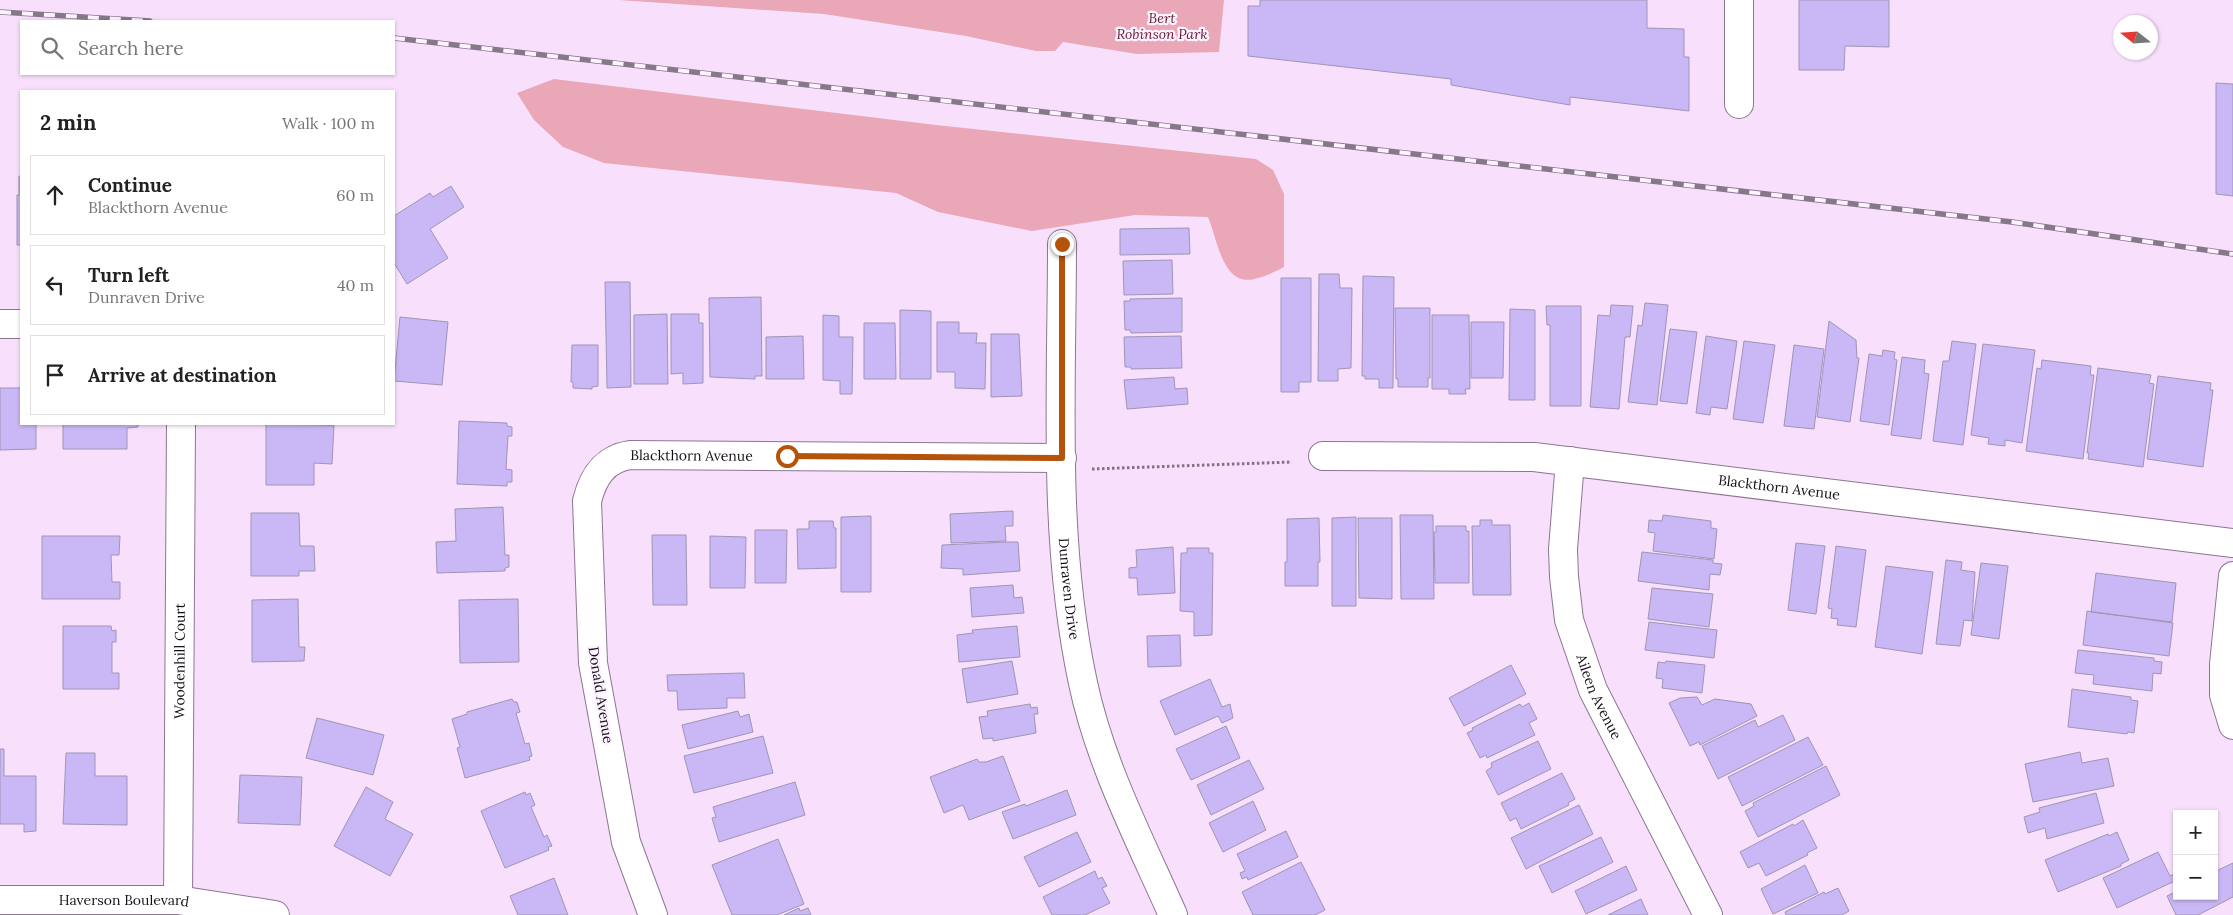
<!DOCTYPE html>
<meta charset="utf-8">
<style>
:root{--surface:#fff;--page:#f2f2f2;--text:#222;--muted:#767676;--line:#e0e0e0}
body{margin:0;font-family:Lora,serif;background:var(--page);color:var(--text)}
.controls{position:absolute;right:15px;bottom:15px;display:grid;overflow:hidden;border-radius:0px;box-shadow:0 1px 4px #0004}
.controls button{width:45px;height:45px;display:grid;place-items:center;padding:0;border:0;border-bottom:1px solid var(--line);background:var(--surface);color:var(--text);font:25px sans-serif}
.compass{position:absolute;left:2113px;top:15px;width:45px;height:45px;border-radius:50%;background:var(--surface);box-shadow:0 1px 4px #0004;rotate:287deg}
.stop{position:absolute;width:15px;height:15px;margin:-11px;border:4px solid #b45309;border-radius:50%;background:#fff}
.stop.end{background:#b45309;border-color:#fff;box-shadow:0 1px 5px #0008}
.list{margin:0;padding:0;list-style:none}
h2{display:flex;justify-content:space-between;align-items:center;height:65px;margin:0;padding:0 20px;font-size:21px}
h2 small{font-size:16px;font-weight:400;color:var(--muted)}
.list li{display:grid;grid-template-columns:32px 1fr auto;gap:15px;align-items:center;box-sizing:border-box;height:80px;margin:0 10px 10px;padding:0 10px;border:1px solid var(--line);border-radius:0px}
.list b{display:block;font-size:19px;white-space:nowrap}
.list p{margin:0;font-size:16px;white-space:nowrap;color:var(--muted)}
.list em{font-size:16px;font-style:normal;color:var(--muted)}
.icon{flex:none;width:28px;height:28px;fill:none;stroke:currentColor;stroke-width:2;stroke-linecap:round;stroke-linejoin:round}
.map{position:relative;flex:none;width:2233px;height:915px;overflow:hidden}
.search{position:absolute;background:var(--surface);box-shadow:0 1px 4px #0004;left:20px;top:20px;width:375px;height:55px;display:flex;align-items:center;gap:12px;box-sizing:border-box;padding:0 18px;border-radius:0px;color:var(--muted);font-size:19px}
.panel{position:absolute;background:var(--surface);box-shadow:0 1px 4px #0004;left:20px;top:90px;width:375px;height:335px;border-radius:0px}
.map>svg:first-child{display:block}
.green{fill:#e9a7b7}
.building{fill:#cab7f5;stroke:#9f95b5}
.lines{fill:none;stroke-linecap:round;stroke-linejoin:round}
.street-casing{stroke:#8c7691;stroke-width:30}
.path{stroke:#817184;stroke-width:3;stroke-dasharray:2.5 2.5;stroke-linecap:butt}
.street{stroke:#fff;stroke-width:28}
.rail-casing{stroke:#87778a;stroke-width:5.5}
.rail{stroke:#fcf3ff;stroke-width:4;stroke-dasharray:11;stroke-linecap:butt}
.route{stroke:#b45309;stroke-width:6}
.labels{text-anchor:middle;stroke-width:4.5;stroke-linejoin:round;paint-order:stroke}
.park-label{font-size:14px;font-style:italic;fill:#6a1836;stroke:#fcf3ff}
.street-label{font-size:14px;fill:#160e18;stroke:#fcf3ff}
</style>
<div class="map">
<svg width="2233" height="915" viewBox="0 0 2233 915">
<rect width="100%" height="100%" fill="#f8e0fd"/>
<path class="green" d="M619,0H1224L1219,52L1137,54L1063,42L1055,51H1036L966,36L824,14Z
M554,79L936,125L1256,159L1273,170L1284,194V267C1276,271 1267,276 1258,278C1223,290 1218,241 1208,217L1135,215L1032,231L938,212L896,193L604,163L563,147L534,120L517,93Z"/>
<path class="building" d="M1260,0H1647V28L1684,29V57H1689V111L1570,97V105L1451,85V79L1248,56V6H1260Z
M1799,0H1889V47L1845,46L1844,70H1799Z
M2216,83L2233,84V196L2216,194Z
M19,176H21V245H17V195H19Z
M451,186L464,207L430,229L448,258L407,284L394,263V216L430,193L433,197Z
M1189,228L1190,254L1120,255V229Z
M1172,260L1173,294L1124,295L1123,261Z
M1319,274H1339L1340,288H1352L1351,368L1338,369V381H1318Z
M1363,276L1394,277L1393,388H1379V379H1365V376H1362Z
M1281,278H1311V382H1299V392H1281Z
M605,282H630L631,387L607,388Z
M761,297L762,376H755V379L710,377L709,298Z
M1182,298V332L1131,333L1130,330H1125L1124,301H1130V299Z
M1645,303L1668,305L1657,405L1628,402L1638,325L1642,326Z
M1611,305L1633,306L1630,337H1625L1619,409L1590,407L1598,315L1610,316Z
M1546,306H1581V406H1550V325H1547Z
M1395,308H1430V378H1428V387H1398V379H1396Z
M1510,309L1535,310V400H1509Z
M900,310L931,311V379H900Z
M667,314L668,384H634V315Z
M671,314H699V323H703V383L683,384V373L671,374Z
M823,315L839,316V337H853L852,394H840V381L823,380Z
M1432,315H1469L1470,389H1465L1466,394H1449V389H1432Z
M400,317L448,322L442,385L394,381Z
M1829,321L1856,340L1857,358H1859L1850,422L1817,417Z
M937,322H959V333H977L976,343H986L985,389L955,388V372H937Z
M1471,322H1504L1503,378H1471Z
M864,323H895L896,379H864Z
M1670,329L1697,332L1687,404L1660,401Z
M991,334H1019L1022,396L991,397Z
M803,336L804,379H766V337Z
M1181,336L1182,368L1131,369V367H1125L1124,337Z
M1706,336L1737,341L1727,409L1711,407L1710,415L1696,413Z
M1744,341L1775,345L1763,423L1733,419Z
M1952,341L1976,344L1963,445L1933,441L1943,361H1949Z
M1983,344L2035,350L2022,443L2005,440V446L1988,444L1989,438L1971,435Z
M572,345H598V386L592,387V389L573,388V382H571Z
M1794,345L1824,349L1814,429L1784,426Z
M1883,350L1895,352L1894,359L1897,360L1889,425L1860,421L1869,354L1882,356Z
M1902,357L1925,360L1924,373L1929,374L1921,439L1891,435Z
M2042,360L2091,366L2090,375H2094L2083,459L2026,451L2037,368L2041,369Z
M2098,368L2151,375L2149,383L2154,384L2143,467L2088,459L2089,453H2087Z
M2158,376L2211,383L2210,390H2213L2203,467L2147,459Z
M1174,377L1175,389L1187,388L1188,404L1127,409L1124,380Z
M0,388H21V424H36V449L0,450Z
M459,421L507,423V426L512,427V436H508L506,469L512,470V482H507V486L457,484Z
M63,424H138V427L127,428V449H63Z
M266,424L334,425L332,464L314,463V485H266Z
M503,507L505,555H509V567L505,568V571L437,573L436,542L456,541L455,509Z
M1013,511V526H1005L1006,541L951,543L950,514Z
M251,513H299L300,546H314L315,571H299V576H251Z
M1400,515H1433L1434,599H1401Z
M1663,515L1711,521V528L1717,529L1714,559L1653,551L1655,533L1648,532L1649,520L1662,521Z
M871,516V592H841V517Z
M1356,517V606H1332V518Z
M1319,518L1320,562H1318V586H1285V562H1287V519Z
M1358,518H1392V599L1359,598Z
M1480,520H1492V525H1510L1511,595H1473L1472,526H1480Z
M809,521H833L834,528H836V568L798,569L797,529H809Z
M1436,526H1466V531H1469V583H1435L1434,532H1436Z
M755,530H787L786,583H755Z
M652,535H686L687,605H653Z
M42,536H120L119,555H111L112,582H120V599H42Z
M710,536L746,537L745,588H710Z
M1007,542H1018L1020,571L963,575V569L941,568L942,545Z
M1796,543L1825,546L1816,614L1788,610Z
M1836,546L1866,550L1856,627L1837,625L1838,619L1831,618L1832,609L1828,608Z
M1173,547L1175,593L1138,595L1137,578H1129V568L1137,567L1136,550Z
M1187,548H1209V553H1213L1212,635L1194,636V612L1180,611L1181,553H1187Z
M1642,552L1713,560V563L1722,564L1720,575L1710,574L1709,590L1638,581Z
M1946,560L1962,562L1961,570L1975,572L1972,621L1964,620L1960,646L1936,644Z
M1981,563L2008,566L1999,639L1971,635Z
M1886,566L1933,572L1922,654L1875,647Z
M2096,573L2176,583L2172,622L2091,612Z
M1013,585L1014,598L1022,597L1024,613L972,617L970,588Z
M1652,588L1713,594L1709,627L1648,619Z
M298,599L299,647H305L304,661L252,662V600Z
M518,599L519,662L460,663L459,600Z
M2087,611L2173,623L2169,656L2083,645Z
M1649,622L1717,630L1714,658L1645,650Z
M63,626H111L112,631L116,630V642H112V673H119V689H63Z
M1017,626L1020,657L959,662L957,635L973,633L972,630Z
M1180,635L1181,666L1148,667L1147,636Z
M2078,650L2154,658V661L2162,662L2161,674L2153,673L2152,691L2093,684L2094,675L2075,673Z
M1012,661L1018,694L967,703L962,669Z
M1666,661L1705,665L1702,693L1662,688L1663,679L1656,678L1658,662L1665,663Z
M1511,665L1526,694L1464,726L1449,698Z
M744,673L745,698H727V708L678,710L677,691H668L667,675Z
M1210,679L1222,707L1230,704L1233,718L1222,723L1218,716L1175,735L1160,701Z
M2072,689L2131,697V700L2138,701L2134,733L2128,732L2127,734L2068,727Z
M1697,697L1702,705L1715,699L1751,704L1757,716L1700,745L1699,742L1690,746L1669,703L1680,698Z
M512,699L514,702H517L520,712L516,713L525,744L529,743L532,756L529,757L530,760L465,778L457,748L460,747L452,719L467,714V712Z
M1529,703L1537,719L1529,723L1535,735L1487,758L1486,755L1480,758L1467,733L1473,730L1472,728L1520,704L1522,707Z
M1030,704L1031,708L1037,707L1038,714H1034L1036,733L993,741V738L983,739L979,717L988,716L987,711Z
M738,711L740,717L749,714L753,732L688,749L682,725Z
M1783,715L1795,740L1718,779L1702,746L1755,720L1758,727Z
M317,718L384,735L373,775L306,758Z
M1226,726L1240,758L1191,780L1176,749Z
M763,736L773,773L694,793L684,756Z
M1808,737L1823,765L1742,806L1728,777Z
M1538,741L1551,769L1498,795L1486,771L1492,767L1491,763Z
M0,749H4V776H36V831L24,832V824H0Z
M2080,752L2082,763L2108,758L2114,786L2033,802L2025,764Z
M66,753H95V776H127V825L63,824Z
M1003,756L1020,801L969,820L963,805L944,813L930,777L977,759L979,762H986Z
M1249,760L1264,789L1211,815L1197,785Z
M1826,766L1840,795L1758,837L1745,811L1754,806L1753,803Z
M1562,773L1575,799L1568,803L1569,805L1521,829L1516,818L1510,821L1501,803Z
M240,775L302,777L300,825L238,823Z
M795,782L805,815L719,842L712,818L716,817L713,807Z
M366,787L393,802L385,819L413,834L390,876L334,846Z
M1067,790L1076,815L1013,839L1002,812L1025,804L1026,806Z
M525,792L526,795L530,793L535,805L531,807L544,837L547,835L552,846L548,847L549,850L505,868L481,811Z
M2096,793L2104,823L2047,839L2045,828L2028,833L2024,817L2040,812L2039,808Z
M1253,801L1266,830L1223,852L1209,823Z
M1579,805L1593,834L1526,869L1511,838Z
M1803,820L1817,848L1807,853L1808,855L1766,876L1759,863L1748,868L1740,852L1793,824L1794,826Z
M1286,831L1298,857L1248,880L1247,877L1242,879L1240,873L1245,871L1237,854Z
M1077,832L1091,862L1039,887L1024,857Z
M2117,832L2129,860L2121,864V866L2058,892L2045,860L2108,834L2109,836Z
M1601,837L1613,862L1552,893L1539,866Z
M778,839L804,904L777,915H732L712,865Z
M2158,852L2170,876L2176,873L2177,880L2117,908L2103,878Z
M1301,862L1325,910L1315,915H1253L1242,892Z
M2233,863V897L2198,915H2176L2167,896L2177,891V896H2214V872Z
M1805,865L1818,893L1773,914L1761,889Z
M1626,866L1637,890L1586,914L1575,891Z
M1095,871L1098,879L1102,877L1107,886L1102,888L1110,903L1085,915H1052L1043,897Z
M554,878L568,915H518L510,896Z
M1838,888L1849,911L1842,915H1786L1785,912L1824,892L1825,894Z
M1641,899L1648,915H1608Z
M799,908L800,911L808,908L811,915H784Z"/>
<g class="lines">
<defs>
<g id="street">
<path d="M1739,0V104"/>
<path id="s1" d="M1062,244C1062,390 1052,539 1083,683C1100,764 1140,840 1173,915"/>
<path d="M0,324H21"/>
<path id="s2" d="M1323,456L1534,457L2233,543"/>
<path id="s3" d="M1570,461L1563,549L1564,577L1569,620L1593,690L1708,915"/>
<path d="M2233,576L2224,664V695L2233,725"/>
<path id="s4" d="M0,900H178L275,915"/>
<path id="s5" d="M178,900L181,424"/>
<path id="s6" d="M653,915L626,842L593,663L587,501C593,477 604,459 630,455L1062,458"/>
</g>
</defs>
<use href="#street" class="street-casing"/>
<path class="path" d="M1092,469L1292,462"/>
<use href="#street" class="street"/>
<defs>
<path id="rail" d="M0,12L150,21
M394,38L2012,222L2233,254"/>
</defs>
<use href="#rail" class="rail-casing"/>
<use href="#rail" class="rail"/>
</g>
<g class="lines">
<path class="route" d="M787,456L1062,458V244"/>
</g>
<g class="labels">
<g class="park-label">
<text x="1162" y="23">Bert<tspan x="1162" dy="16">Robinson Park</tspan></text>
</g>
<g class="street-label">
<text dy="5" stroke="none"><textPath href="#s6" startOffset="551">Blackthorn Avenue</textPath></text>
<text dy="5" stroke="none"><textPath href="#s2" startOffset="458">Blackthorn Avenue</textPath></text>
<text dy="5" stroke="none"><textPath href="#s1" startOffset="345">Dunraven Drive</textPath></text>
<text dy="5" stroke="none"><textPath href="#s5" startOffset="239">Woodenhill Court</textPath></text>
<text transform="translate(601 695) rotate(81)" y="5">Donald Avenue</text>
<text dy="5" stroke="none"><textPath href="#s3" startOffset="242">Aileen Avenue</textPath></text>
<text dy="5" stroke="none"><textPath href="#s4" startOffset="124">Haverson Boulevard</textPath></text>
</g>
</g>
</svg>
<div class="controls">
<button>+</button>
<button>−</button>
</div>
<svg class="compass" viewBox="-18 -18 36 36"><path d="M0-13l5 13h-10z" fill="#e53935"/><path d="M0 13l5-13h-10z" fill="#767676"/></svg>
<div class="stop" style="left:787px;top:456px"></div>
<div class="stop end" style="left:1062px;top:244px"></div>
<div class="search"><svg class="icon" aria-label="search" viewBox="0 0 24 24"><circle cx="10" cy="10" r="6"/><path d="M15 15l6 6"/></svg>Search here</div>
<section class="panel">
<h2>2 min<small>Walk · 100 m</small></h2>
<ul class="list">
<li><svg class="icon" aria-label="ahead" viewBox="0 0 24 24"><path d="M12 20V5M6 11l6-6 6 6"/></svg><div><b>Continue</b><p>Blackthorn Avenue</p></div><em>60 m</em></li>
<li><svg class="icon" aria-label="left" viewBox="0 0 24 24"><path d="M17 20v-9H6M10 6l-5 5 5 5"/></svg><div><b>Turn left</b><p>Dunraven Drive</p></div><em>40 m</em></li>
<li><svg class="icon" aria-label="arrive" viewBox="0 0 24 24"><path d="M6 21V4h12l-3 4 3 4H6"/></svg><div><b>Arrive at destination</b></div></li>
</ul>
</section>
</div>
